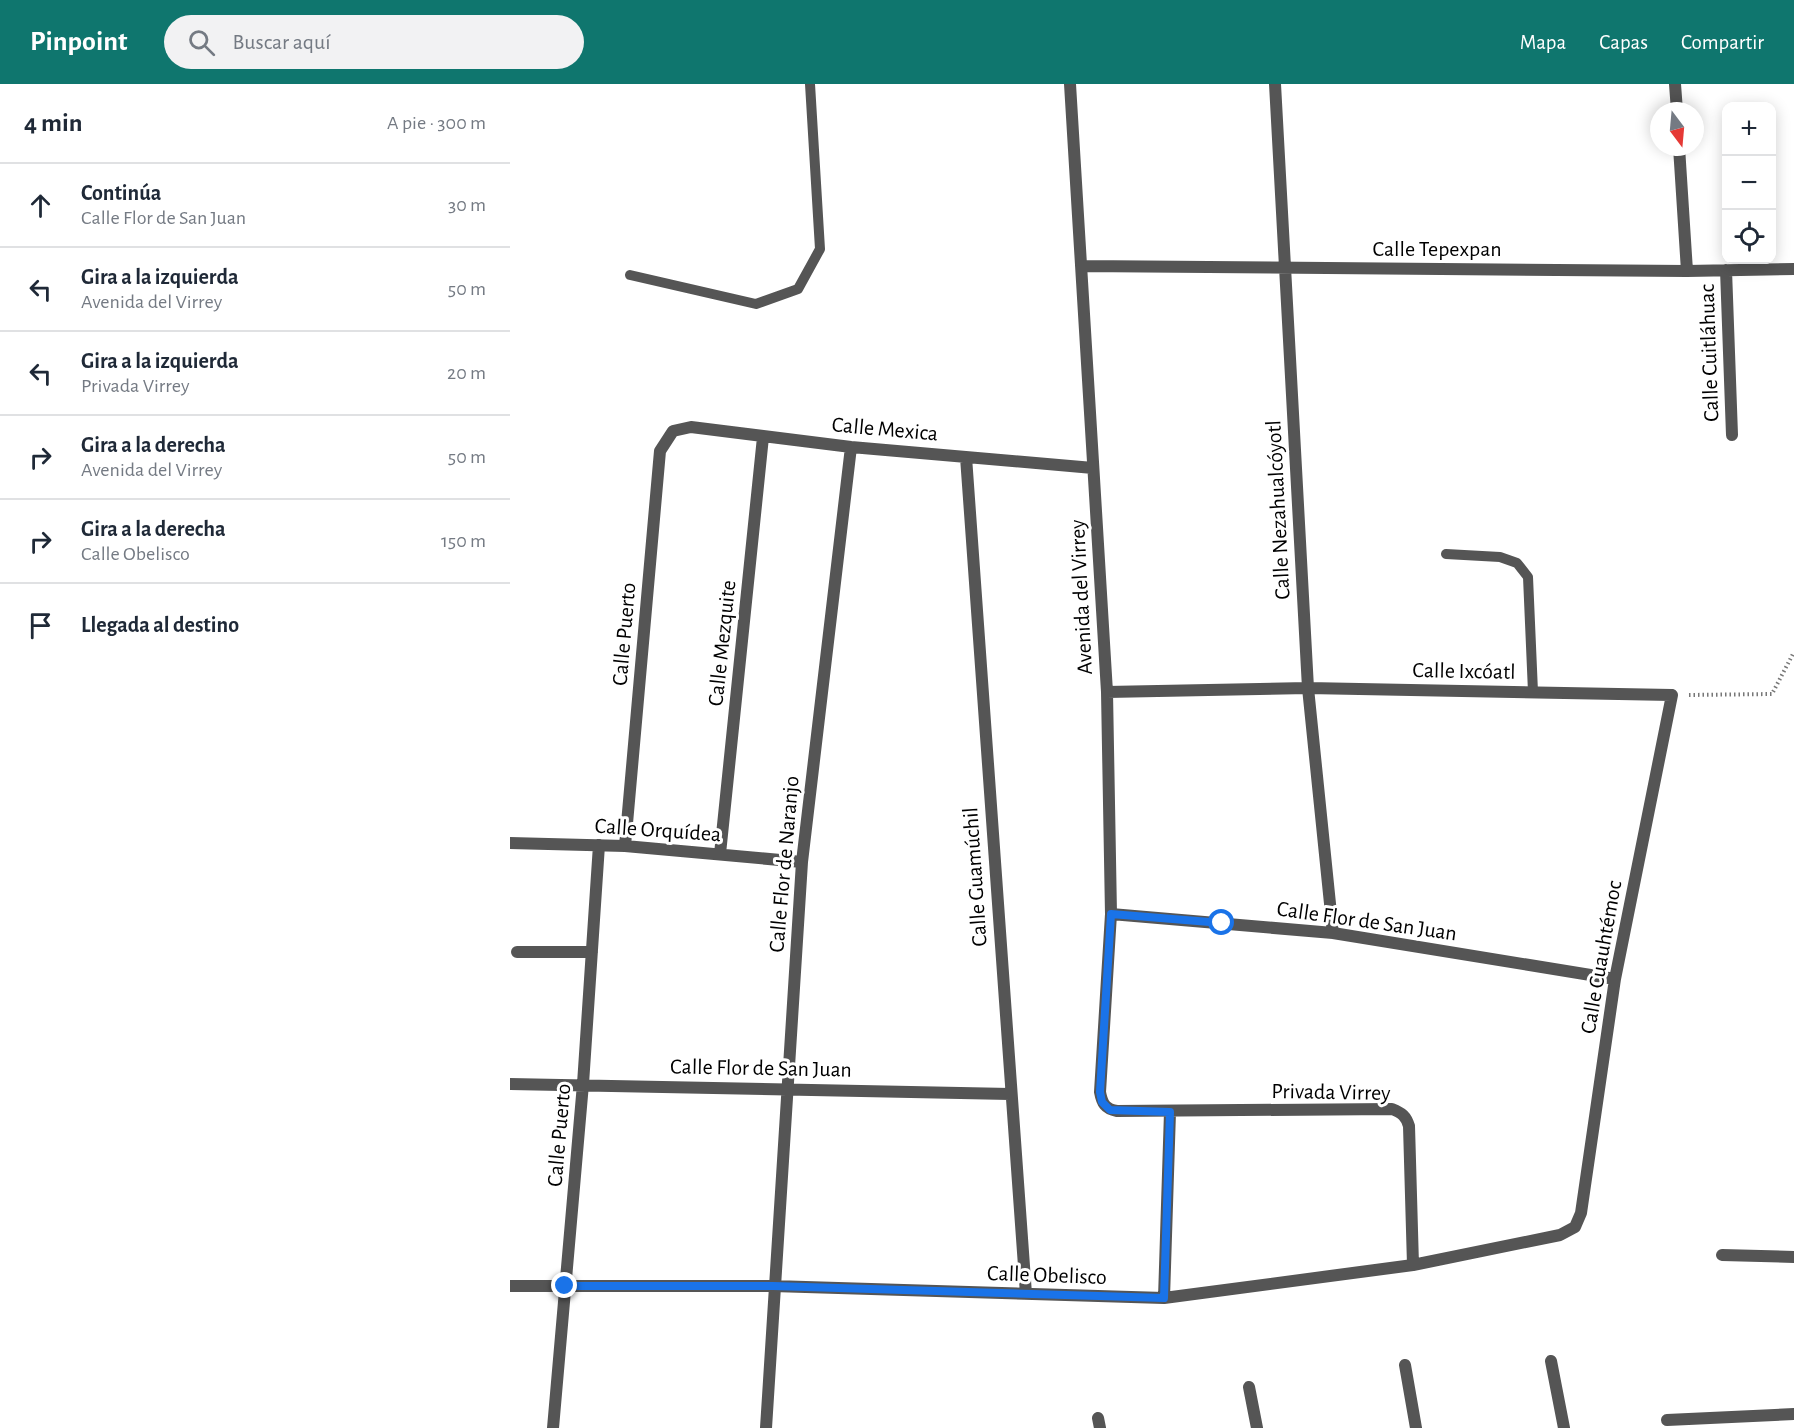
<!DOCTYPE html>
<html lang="es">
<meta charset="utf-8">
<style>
:root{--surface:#fff;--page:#f2f2f3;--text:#1f2937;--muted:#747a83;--line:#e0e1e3;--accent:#0f766e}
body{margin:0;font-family:"Alegreya Sans",sans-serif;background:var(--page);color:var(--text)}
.controls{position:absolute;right:18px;top:18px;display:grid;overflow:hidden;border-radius:12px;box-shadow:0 3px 15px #0003}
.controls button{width:54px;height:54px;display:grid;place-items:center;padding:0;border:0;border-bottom:2px solid var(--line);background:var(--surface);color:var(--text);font:30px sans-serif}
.compass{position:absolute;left:1140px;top:18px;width:54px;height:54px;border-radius:50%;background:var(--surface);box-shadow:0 3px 15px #0003;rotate:164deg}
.stop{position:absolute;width:18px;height:18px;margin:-14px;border:4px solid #1a73e8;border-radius:50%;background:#fff}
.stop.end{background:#1a73e8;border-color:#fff;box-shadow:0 2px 6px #0008}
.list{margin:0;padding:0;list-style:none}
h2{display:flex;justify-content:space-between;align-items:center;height:78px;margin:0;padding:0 24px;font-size:26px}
h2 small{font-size:20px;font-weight:400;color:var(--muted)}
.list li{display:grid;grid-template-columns:39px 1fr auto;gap:18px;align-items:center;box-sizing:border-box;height:84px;padding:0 24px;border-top:2px solid var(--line)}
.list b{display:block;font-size:22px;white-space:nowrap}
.list p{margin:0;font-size:20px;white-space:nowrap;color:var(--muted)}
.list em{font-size:20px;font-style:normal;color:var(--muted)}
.icon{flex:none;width:33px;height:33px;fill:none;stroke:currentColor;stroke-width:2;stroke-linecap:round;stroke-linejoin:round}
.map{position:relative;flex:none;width:1284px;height:1344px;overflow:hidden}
header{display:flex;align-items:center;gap:36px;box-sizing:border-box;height:84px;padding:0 30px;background:var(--accent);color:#fff}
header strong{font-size:28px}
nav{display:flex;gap:33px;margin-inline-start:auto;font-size:21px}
.search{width:420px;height:54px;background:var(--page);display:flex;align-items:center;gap:15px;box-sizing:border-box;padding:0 21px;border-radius:33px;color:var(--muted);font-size:22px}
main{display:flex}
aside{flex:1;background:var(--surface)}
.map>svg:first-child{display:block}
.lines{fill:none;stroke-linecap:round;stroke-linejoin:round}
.path{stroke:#777;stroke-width:4;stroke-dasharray:1.5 3;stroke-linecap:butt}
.lane{stroke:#555;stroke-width:10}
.street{stroke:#555;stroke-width:12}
.route{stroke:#1a73e8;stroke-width:8}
.labels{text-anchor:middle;stroke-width:6;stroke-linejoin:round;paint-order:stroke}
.street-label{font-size:22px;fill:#000;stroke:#fff}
</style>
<header>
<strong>Pinpoint</strong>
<div class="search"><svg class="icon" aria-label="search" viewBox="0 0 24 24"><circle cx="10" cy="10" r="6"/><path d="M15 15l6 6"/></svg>Buscar aquí</div>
<nav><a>Mapa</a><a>Capas</a><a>Compartir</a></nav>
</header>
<main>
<aside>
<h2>4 min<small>A pie · 300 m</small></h2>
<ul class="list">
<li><svg class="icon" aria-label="ahead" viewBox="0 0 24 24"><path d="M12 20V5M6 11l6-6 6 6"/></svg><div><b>Continúa</b><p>Calle Flor de San Juan</p></div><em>30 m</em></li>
<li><svg class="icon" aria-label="left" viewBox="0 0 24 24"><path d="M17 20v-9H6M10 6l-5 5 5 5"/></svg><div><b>Gira a la izquierda</b><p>Avenida del Virrey</p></div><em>50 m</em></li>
<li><svg class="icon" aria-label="left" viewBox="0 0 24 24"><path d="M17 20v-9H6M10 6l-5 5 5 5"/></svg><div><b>Gira a la izquierda</b><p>Privada Virrey</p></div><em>20 m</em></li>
<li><svg class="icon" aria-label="right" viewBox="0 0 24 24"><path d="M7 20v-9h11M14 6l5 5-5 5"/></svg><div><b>Gira a la derecha</b><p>Avenida del Virrey</p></div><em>50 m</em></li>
<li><svg class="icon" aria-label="right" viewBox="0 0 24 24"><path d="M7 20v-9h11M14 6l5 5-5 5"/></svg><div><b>Gira a la derecha</b><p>Calle Obelisco</p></div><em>150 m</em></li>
<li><svg class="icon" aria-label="arrive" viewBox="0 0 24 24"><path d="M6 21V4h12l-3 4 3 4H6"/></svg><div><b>Llegada al destino</b></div></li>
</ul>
</aside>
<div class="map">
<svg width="1284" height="1344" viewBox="0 0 1284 1344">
<rect width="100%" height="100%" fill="#fff"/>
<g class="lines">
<path class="path" d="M1179,611L1262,610L1284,568"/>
<path class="lane" d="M120,191L246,220L288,205L310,165L300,0
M936,470L990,473L1007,479L1018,493L1023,608"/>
<path class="street" d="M560,0L597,608L601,830L590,1008C592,1019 595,1025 607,1027L882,1025C892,1029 896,1032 899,1042L903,1181
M765,0L798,604L823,849
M1165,0L1167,27
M1169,63L1177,187
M571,182L1177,187L1284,185
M1216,186L1222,351
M456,373L516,1210
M0,759L115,762L292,778
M115,762L150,367L163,347L181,343L341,363L583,384
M210,770L253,353
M601,830L823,849L1105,895
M7,868H82
M0,1000L500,1010
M1212,1171L1284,1173
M0,1202H263L654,1214L903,1181L1050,1151L1065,1143L1071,1129L1105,895L1162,611L798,604L597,608
M654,1214L660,1028
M1041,1277L1054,1344
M895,1281L906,1344
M739,1303L747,1344
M588,1334L590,1344
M1157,1336L1284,1330
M43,1344L73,1000L89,761
M256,1344L292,778L341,363"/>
</g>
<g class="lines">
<path class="route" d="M55,1202H263L654,1214L660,1028L600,1026L592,1018L590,1008L601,830L712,839"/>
</g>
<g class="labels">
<g class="street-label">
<text x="927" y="172">Calle Tepexpan</text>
<text transform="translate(1198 269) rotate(-92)" y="8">Calle Cuitláhuac</text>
<text transform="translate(375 344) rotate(5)" y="8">Calle Mexica</text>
<text transform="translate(767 426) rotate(-93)" y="8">Calle Nezahualcóyotl</text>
<text transform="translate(570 513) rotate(-93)" y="8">Avenida del Virrey</text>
<text transform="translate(113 550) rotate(-85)" y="8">Calle Puerto</text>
<text transform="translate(211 559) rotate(-84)" y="8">Calle Mezquite</text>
<text transform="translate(954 586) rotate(1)" y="8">Calle Ixcóatl</text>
<text transform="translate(148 745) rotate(4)" y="8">Calle Orquídea</text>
<text transform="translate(273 780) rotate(-85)" y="8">Calle Flor de Naranjo</text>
<text transform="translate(464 793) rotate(-94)" y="8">Calle Guamúchil</text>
<text transform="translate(857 836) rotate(8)" y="8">Calle Flor de San Juan</text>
<text transform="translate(1090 873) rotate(-80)" y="8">Calle Cuauhtémoc</text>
<text transform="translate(251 983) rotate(1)" y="8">Calle Flor de San Juan</text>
<text transform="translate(821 1007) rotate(1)" y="8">Privada Virrey</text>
<text transform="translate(48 1051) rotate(-85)" y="8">Calle Puerto</text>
<text transform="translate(537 1190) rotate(2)" y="8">Calle Obelisco</text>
</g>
</g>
</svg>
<div class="controls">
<button>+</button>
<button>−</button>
<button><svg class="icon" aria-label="locate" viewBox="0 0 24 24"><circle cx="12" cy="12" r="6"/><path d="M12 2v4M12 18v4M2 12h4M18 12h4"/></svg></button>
</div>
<svg class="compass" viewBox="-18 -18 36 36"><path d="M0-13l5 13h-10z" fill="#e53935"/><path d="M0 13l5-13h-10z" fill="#747a83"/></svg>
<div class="stop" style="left:712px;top:839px"></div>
<div class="stop end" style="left:55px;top:1202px"></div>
</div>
</main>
